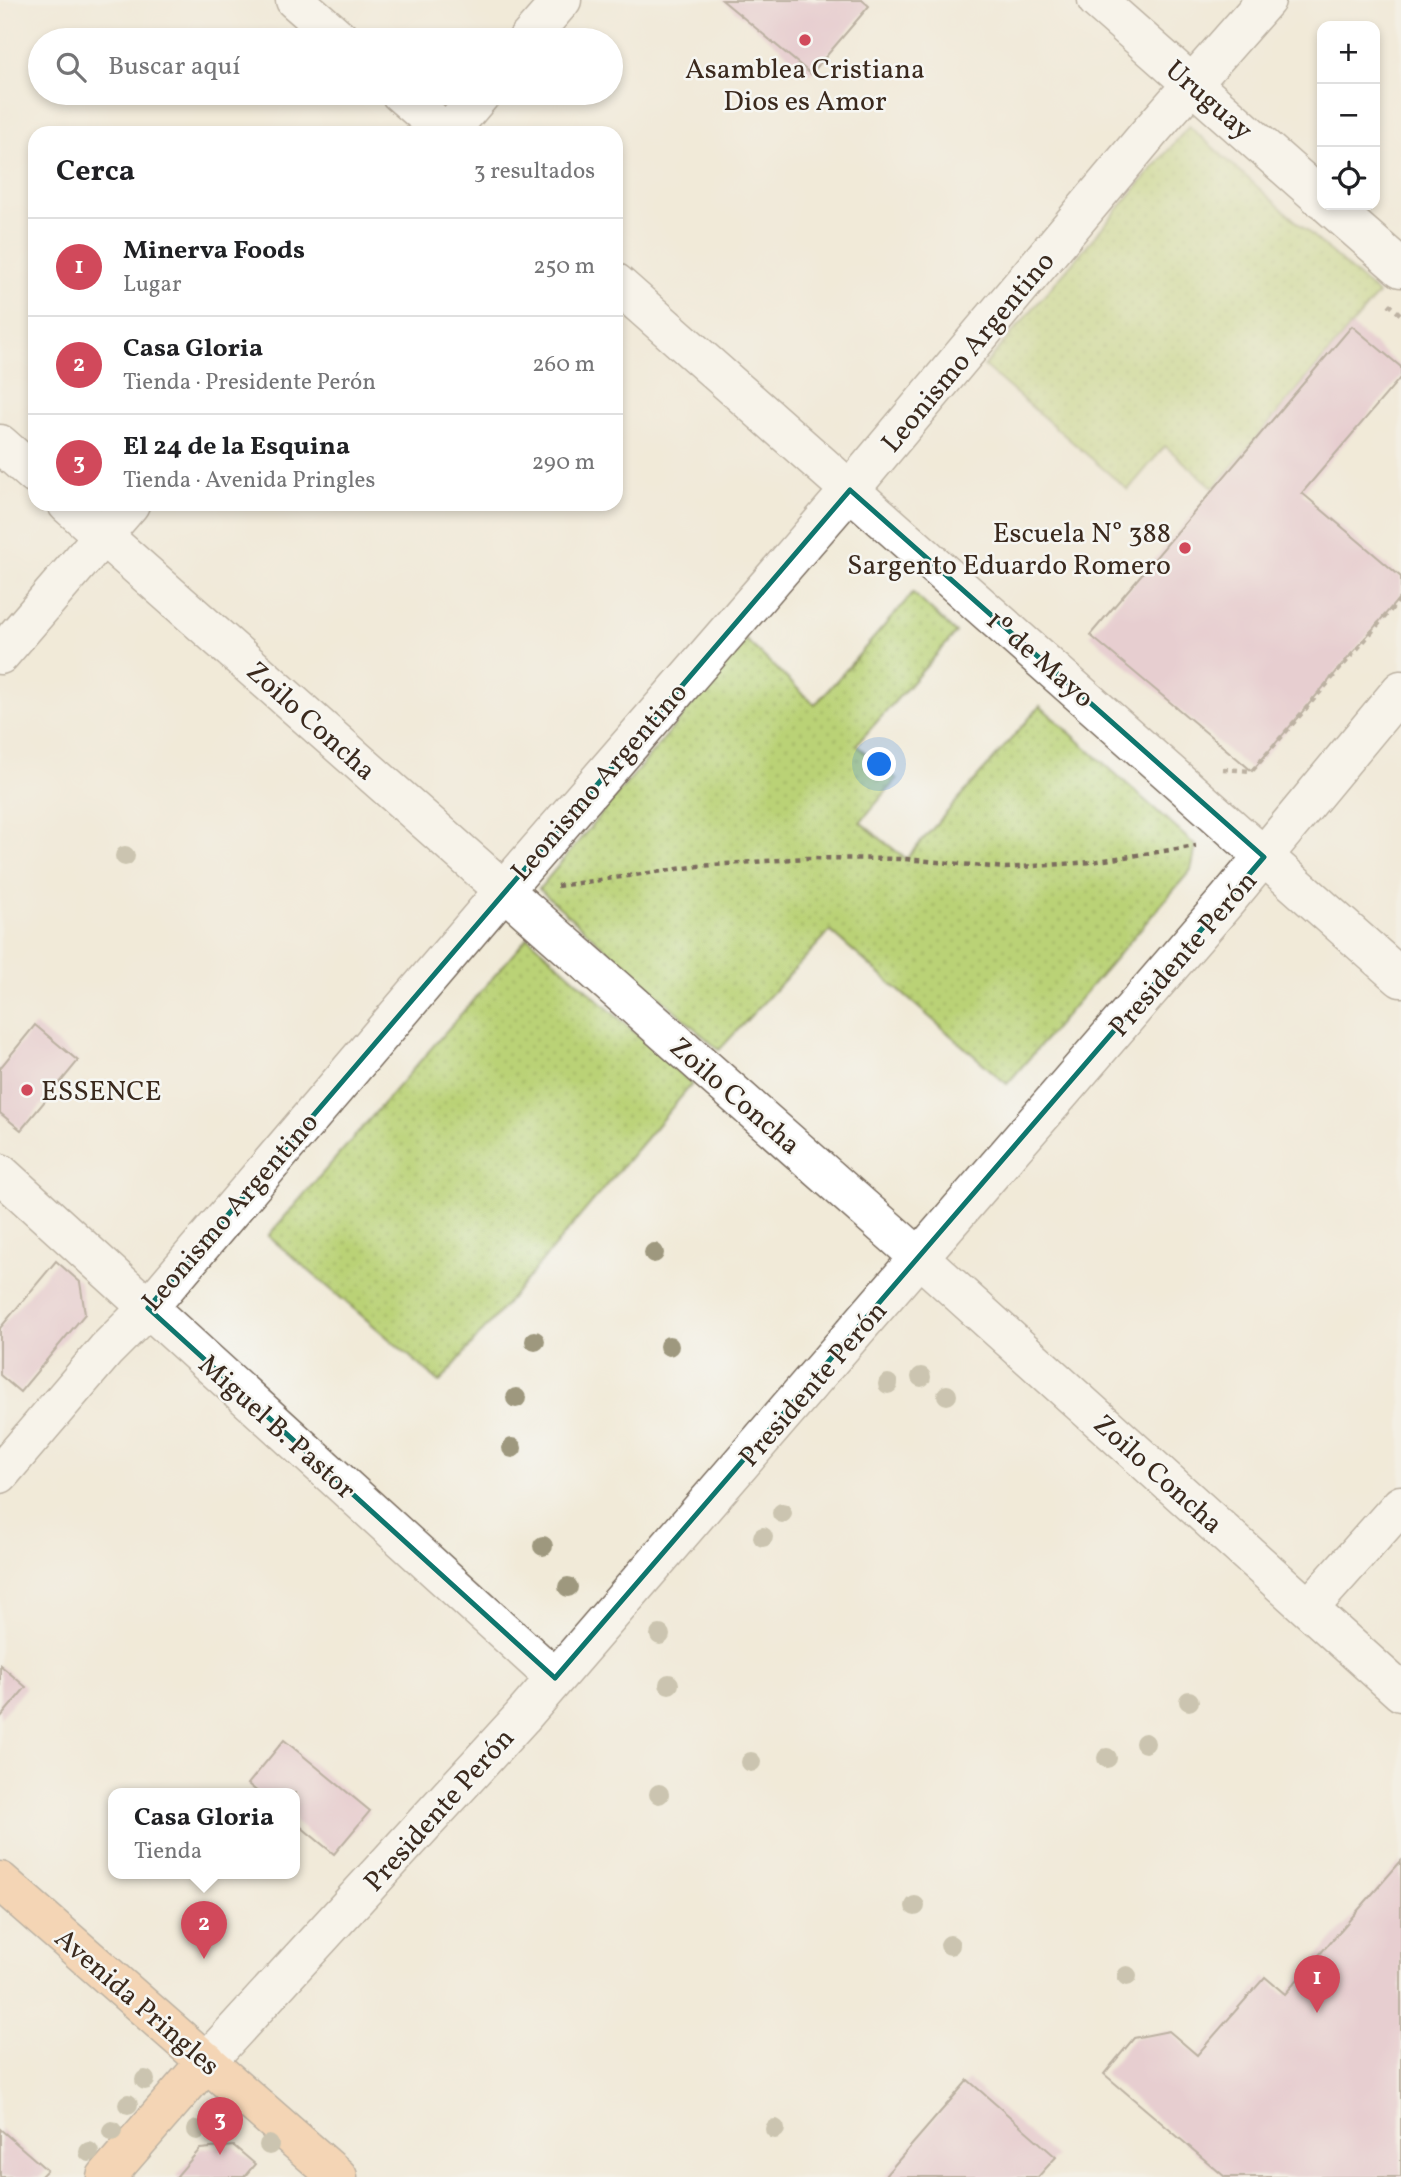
<!DOCTYPE html>
<html lang="es">
<meta charset="utf-8">
<style>
:root{--surface:#fff;--page:#f2f2f2;--text:#202124;--muted:#757577;--line:#e0e0e0;--accent:#d1495b}
body{margin:0;font-family:Vollkorn,serif;background:var(--page);color:var(--text)}
.controls{position:absolute;right:21px;top:21px;display:grid;overflow:hidden;border-radius:14px;box-shadow:0 4px 10px #0003}
.controls button{width:63px;height:63px;display:grid;place-items:center;padding:0;border:0;border-bottom:2px solid var(--line);background:var(--surface);color:var(--text);font:35px sans-serif}
.you{position:absolute;left:880px;top:765px;width:24px;height:24px;margin:-18px;border:5px solid #fff;border-radius:50%;background:#1a73e8;box-shadow:0 0 0 10px #1a73e833}
.badge{display:grid;place-items:center;width:46px;height:46px;border-radius:50%;background:var(--accent);color:#fff;font-size:23px;font-weight:700}
.pin{position:absolute;translate:-50% -58px;filter:drop-shadow(0 2px 4px #0008)}
.pin::after{content:'';position:absolute;top:37px;width:24px;height:21px;background:inherit;clip-path:polygon(0 0,100% 0,50% 100%)}
.popup{position:absolute;left:108px;top:1788px;width:192px;height:91px;box-sizing:border-box;display:grid;place-content:center;border-radius:14px;background:var(--surface);filter:drop-shadow(0 2px 5px #0005);font-size:23px;white-space:nowrap;color:var(--muted)}
.popup b{font-size:26px;color:var(--text)}
.popup::after{content:'';position:absolute;left:50%;top:100%;margin-left:-14px;border:14px solid transparent;border-top-color:var(--surface)}
.list{margin:0;padding:0;list-style:none}
h2{display:flex;justify-content:space-between;align-items:center;height:91px;margin:0;padding:0 28px;font-size:30px}
h2 small{font-size:23px;font-weight:400;color:var(--muted)}
.list li{display:grid;grid-template-columns:46px 1fr auto;gap:21px;align-items:center;box-sizing:border-box;height:98px;padding:0 28px;border-top:2px solid var(--line)}
.list b{display:block;font-size:26px;white-space:nowrap}
.list p{margin:0;font-size:23px;white-space:nowrap;color:var(--muted)}
.list em{font-size:23px;font-style:normal;color:var(--muted)}
.icon{flex:none;width:38px;height:38px;fill:none;stroke:currentColor;stroke-width:2;stroke-linecap:round;stroke-linejoin:round}
.map{position:relative;flex:none;width:1401px;height:2177px;overflow:hidden}
.search{position:absolute;background:var(--surface);box-shadow:0 4px 10px #0003;left:28px;top:28px;width:595px;height:77px;display:flex;align-items:center;gap:18px;box-sizing:border-box;padding:0 24px;border-radius:38px;color:var(--muted);font-size:26px}
.panel{position:absolute;background:var(--surface);box-shadow:0 4px 10px #0003;left:28px;top:126px;width:595px;height:385px;border-radius:21px}
.map>svg:first-child{display:block}
.grass{fill:url(#grass-dots);stroke:#7a7e4a;stroke-width:2}
.building{fill:#dcadc6}
.lines{fill:none;stroke-linecap:round;stroke-linejoin:round}
.minor-casing{stroke:#7b6d5f;stroke-width:41}
.major-casing{stroke:#7b6d5f;stroke-width:41}
.path{stroke:#7b6d5f;stroke-width:4.5;stroke-dasharray:5 5;stroke-linecap:butt}
.minor{stroke:#fff;stroke-width:38}
.major{stroke:#f8bd89;stroke-width:38}
.tree{fill:#9e987e}
.marked{fill:none;stroke:#0f766e;stroke-width:5;stroke-linejoin:round}
.poi-dot{fill:#d1495b;stroke:#f6f6f2;stroke-width:2.5}
.labels{text-anchor:middle;stroke-width:5;stroke-linejoin:round;paint-order:stroke}
.poi-label{font-size:28px;fill:#3b2a1e;stroke:#f6f6f2}
.street-label{font-size:28px;fill:#3b2a1e;stroke:#f6f6f2}
</style>
<div class="map">
<svg width="1401" height="2177" viewBox="0 0 1401 2177">
<defs>
<pattern id="grass-dots" width="8" height="8" patternUnits="userSpaceOnUse" patternTransform="scale(1.75)"><rect width="8" height="8" fill="#bad276"/><path d="M2 2h.1M6 6h.1" fill="none" stroke="#a1b466" stroke-width="1.8" stroke-linecap="round"/></pattern>
</defs>
<rect width="100%" height="100%" fill="#f6f6f2"/>
<filter id="ink" filterUnits="userSpaceOnUse"><feTurbulence type="fractalNoise" baseFrequency=".0143" numOctaves="2"/><feDisplacementMap in="SourceGraphic" scale="14" xChannelSelector="R" yChannelSelector="G"/><feConvolveMatrix kernelMatrix="1 2 1 2 8 2 1 2 1" color-interpolation-filters="sRGB"/></filter>
<filter id="wash" filterUnits="userSpaceOnUse"><feTurbulence type="fractalNoise" baseFrequency=".00686" numOctaves="4" result="noise"/><feDisplacementMap in="SourceGraphic" scale="28" xChannelSelector="R" yChannelSelector="G"/><feGaussianBlur stdDeviation="1.57" result="paint"/><feColorMatrix in="noise" values="0 0 0 0 0 0 0 0 0 0 0 0 0 0 0 0 0 1.4 0 .05"/><feComposite in="paint" operator="in"/></filter>
<g filter="url(#wash)">
<rect width="100%" height="100%" fill="#f1ead8"/>
<path class="grass" d="M1189,126L1378,294L1214,488L1165,446L1128,490L984,366Z
M913,593L956,633L856,745L897,779L860,822L906,859L1040,706L1196,846L1191,870L1007,1084L830,931L719,1050L539,889L746,640L815,705Z
M528,937L692,1084L440,1382L268,1236Z"/>
<g id="blocks">
<path class="building" d="M722,0H862L869,6L811,74Z
M1352,326L1401,367V377L1302,493L1401,577V596L1252,771L1090,635Z
M35,1025L78,1061L21,1130L0,1113V1068Z
M56,1261L80,1282L85,1314L20,1392L0,1375V1328Z
M0,1665L26,1687L0,1718Z
M284,1740L370,1811L334,1854L295,1822V1793H259L248,1784Z
M1401,1861V2177H1225L1104,2074L1134,2038L1169,2031L1197,2055L1265,1977L1285,1994Z
M968,2080L1056,2157L1038,2177H884Z
M0,2129L47,2170L40,2177H0Z
M234,2146L255,2164L244,2177H176L200,2149Z"/>
</g>
</g>
<g filter="url(#ink)">
<use href="#blocks" fill-opacity="0" stroke="#7b6d5f" stroke-width="2"/>
<g class="lines">
<defs>
<path id="minor" d="M295,0L341,40
M1097,0L1322,199
M527,40L562,0
M400,93L446,133
M448,133L482,93
M1329,205L1401,268
M616,283L1401,978
M0,444L35,475
M67,504L920,1258L1401,1692
M0,655L130,504
M0,1173L555,1678
M0,1474L106,1350L148,1308L504,890L850,490L1149,133L1266,0
M1309,1608L1401,1505
M207,2061L522,1717L1228,899L1401,690"/>
<path id="major" d="M0,1881L338,2177
M106,2177L207,2061"/>
</defs>
<use href="#minor" class="minor-casing"/>
<use href="#major" class="major-casing"/>
<path class="path" d="M1389,304L1401,315
M1223,769L1252,771L1401,598
M557,886L699,866L807,858L905,859L1005,868L1092,862L1196,846"/>
<use href="#minor" class="minor"/>
<use href="#major" class="major"/>
</g>
<g class="tree">
<circle cx="125" cy="856" r="10"/>
<circle cx="654" cy="1253" r="10"/>
<circle cx="535" cy="1341" r="10"/>
<circle cx="669" cy="1346" r="10"/>
<circle cx="921" cy="1377" r="10"/>
<circle cx="888" cy="1384" r="10"/>
<circle cx="947" cy="1395" r="10"/>
<circle cx="516" cy="1398" r="10"/>
<circle cx="512" cy="1448" r="10"/>
<circle cx="782" cy="1513" r="10"/>
<circle cx="763" cy="1537" r="10"/>
<circle cx="543" cy="1546" r="10"/>
<circle cx="568" cy="1587" r="10"/>
<circle cx="660" cy="1635" r="10"/>
<circle cx="669" cy="1684" r="10"/>
<circle cx="1189" cy="1701" r="10"/>
<circle cx="1145" cy="1743" r="10"/>
<circle cx="1107" cy="1758" r="10"/>
<circle cx="751" cy="1762" r="10"/>
<circle cx="659" cy="1794" r="10"/>
<circle cx="915" cy="1906" r="10"/>
<circle cx="950" cy="1945" r="10"/>
<circle cx="1127" cy="1976" r="10"/>
<circle cx="145" cy="2080" r="10"/>
<circle cx="128" cy="2104" r="10"/>
<circle cx="775" cy="2129" r="10"/>
<circle cx="197" cy="2130" r="10"/>
<circle cx="112" cy="2131" r="10"/>
<circle cx="269" cy="2145" r="10"/>
<circle cx="89" cy="2152" r="10"/>
</g>
</g>
<path d="M0 0H1401V2177H0ZM850,490L1264,857L555,1678L148,1308Z" fill="#f1ead8" fill-opacity=".55" fill-rule="evenodd"/>
<path class="marked" d="M850,490L1264,857L555,1678L148,1308Z"/>
<g class="poi-dot">
<circle cx="805" cy="40" r="7"/>
<circle cx="1185" cy="548" r="7"/>
<circle cx="27" cy="1090" r="7"/>
</g>
<g class="labels">
<g class="poi-label">
<text x="805" y="78">Asamblea Cristiana<tspan x="805" dy="32">Dios es Amor</tspan></text>
<text x="1171" y="542" text-anchor="end">Escuela N° 388<tspan x="1171" dy="32">Sargento Eduardo Romero</tspan></text>
<text x="41" y="1100" text-anchor="start">ESSENCE</text>
</g>
<g class="street-label">
<text transform="translate(1210 99) rotate(41)" y="10">Uruguay</text>
<text transform="translate(967 351) rotate(-50)" y="10">Leonismo Argentino</text>
<text transform="translate(1041 658) rotate(41)" y="10">1º de Mayo</text>
<text transform="translate(312 720) rotate(42)" y="10">Zoilo Concha</text>
<text transform="translate(598 781) rotate(-49)" y="10">Leonismo Argentino</text>
<text transform="translate(1182 953) rotate(-49)" y="10">Presidente Perón</text>
<text transform="translate(736 1095) rotate(41)" y="10">Zoilo Concha</text>
<text transform="translate(229 1211) rotate(-49)" y="10">Leonismo Argentino</text>
<text transform="translate(812 1383) rotate(-49)" y="10">Presidente Perón</text>
<text transform="translate(278 1426) rotate(42)" y="10">Miguel B. Pastor</text>
<text transform="translate(1159 1473) rotate(42)" y="10">Zoilo Concha</text>
<text transform="translate(438 1809) rotate(-48)" y="10">Presidente Perón</text>
<text transform="translate(138 2001) rotate(41)" y="10">Avenida Pringles</text>
</g>
</g>
</svg>
<div class="controls">
<button>+</button>
<button>−</button>
<button><svg class="icon" aria-label="locate" viewBox="0 0 24 24"><circle cx="12" cy="12" r="6"/><path d="M12 2v4M12 18v4M2 12h4M18 12h4"/></svg></button>
</div>
<div class="you"></div>
<div class="pin badge" style="left:1317px;top:2013px">1</div>
<div class="pin badge" style="left:204px;top:1959px">2</div>
<div class="popup"><b>Casa Gloria</b>Tienda</div>
<div class="pin badge" style="left:220px;top:2155px">3</div>
<div class="search"><svg class="icon" aria-label="search" viewBox="0 0 24 24"><circle cx="10" cy="10" r="6"/><path d="M15 15l6 6"/></svg>Buscar aquí</div>
<section class="panel">
<h2>Cerca<small>3 resultados</small></h2>
<ul class="list">
<li><span class="badge">1</span><div><b>Minerva Foods</b><p>Lugar</p></div><em>250 m</em></li>
<li><span class="badge">2</span><div><b>Casa Gloria</b><p>Tienda · Presidente Perón</p></div><em>260 m</em></li>
<li><span class="badge">3</span><div><b>El 24 de la Esquina</b><p>Tienda · Avenida Pringles</p></div><em>290 m</em></li>
</ul>
</section>
</div>
